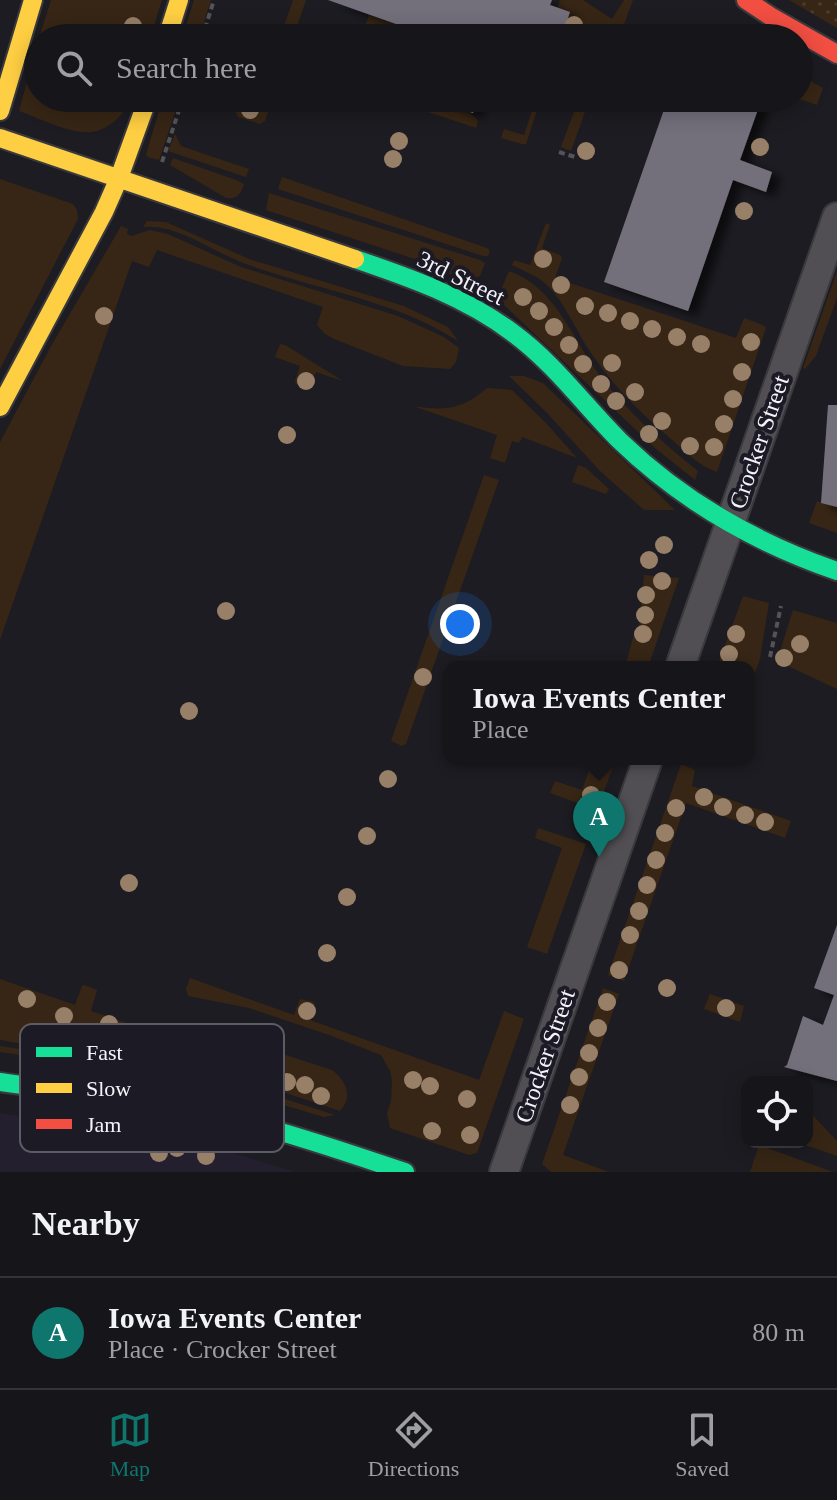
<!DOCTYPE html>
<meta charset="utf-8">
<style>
:root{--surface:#16151a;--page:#1f1e23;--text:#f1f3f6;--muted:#9e9fa2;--line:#353439;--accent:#0f766e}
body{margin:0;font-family:"Times New Roman",serif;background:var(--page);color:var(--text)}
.controls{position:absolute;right:24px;bottom:24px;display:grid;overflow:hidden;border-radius:16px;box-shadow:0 4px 20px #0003}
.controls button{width:72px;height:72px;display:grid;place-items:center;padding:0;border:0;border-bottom:2px solid var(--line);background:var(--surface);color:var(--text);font:40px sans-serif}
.you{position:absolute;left:460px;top:624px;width:28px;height:28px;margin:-20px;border:6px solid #fff;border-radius:50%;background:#1a73e8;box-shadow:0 0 0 12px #1a73e833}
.badge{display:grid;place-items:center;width:52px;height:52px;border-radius:50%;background:var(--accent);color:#fff;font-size:26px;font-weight:700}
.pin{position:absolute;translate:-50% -66px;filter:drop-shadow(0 2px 4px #0008)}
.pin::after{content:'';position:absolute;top:42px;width:28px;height:24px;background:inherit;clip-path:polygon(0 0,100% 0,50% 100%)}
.popup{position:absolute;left:443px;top:661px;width:312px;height:104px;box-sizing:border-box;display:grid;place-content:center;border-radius:16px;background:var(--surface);filter:drop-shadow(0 2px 6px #0005);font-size:26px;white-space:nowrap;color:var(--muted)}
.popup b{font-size:30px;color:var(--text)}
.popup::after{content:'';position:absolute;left:50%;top:100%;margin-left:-16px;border:16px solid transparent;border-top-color:var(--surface)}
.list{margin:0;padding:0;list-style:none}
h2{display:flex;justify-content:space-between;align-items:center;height:104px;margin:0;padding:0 32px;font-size:34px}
h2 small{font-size:26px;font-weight:400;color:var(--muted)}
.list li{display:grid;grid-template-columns:52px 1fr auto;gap:24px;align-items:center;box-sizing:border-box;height:112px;padding:0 32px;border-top:2px solid var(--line)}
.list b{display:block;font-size:30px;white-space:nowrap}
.list p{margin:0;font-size:26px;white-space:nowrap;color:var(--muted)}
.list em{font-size:26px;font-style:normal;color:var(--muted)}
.icon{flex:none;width:44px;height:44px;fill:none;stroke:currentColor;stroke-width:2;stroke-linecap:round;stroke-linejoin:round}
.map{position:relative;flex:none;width:837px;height:1172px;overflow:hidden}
.search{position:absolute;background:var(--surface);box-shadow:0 4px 20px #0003;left:24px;right:24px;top:24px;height:88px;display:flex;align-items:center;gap:20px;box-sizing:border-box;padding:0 28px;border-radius:44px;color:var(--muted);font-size:30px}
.sheet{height:216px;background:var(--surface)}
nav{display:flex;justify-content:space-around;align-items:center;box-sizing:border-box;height:112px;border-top:2px solid var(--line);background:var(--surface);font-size:22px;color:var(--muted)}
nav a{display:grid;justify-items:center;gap:4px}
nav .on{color:var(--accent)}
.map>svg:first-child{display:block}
.built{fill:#241f2e}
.green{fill:#372615}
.park{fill:url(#park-dots)}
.building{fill:#73707b;filter:url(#shadow)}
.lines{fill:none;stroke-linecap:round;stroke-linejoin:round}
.street-casing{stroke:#3a3a3e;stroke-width:32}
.fast-casing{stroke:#3a3a3e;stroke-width:22}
.slow-casing{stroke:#3a3a3e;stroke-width:22}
.jam-casing{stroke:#3a3a3e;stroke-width:22}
.path{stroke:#545358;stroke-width:4;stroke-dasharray:6 4;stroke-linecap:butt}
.street{stroke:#514f53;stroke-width:28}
.fast{stroke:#16e098;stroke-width:18}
.slow{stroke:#ffcf43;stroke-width:18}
.jam{stroke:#f24e42;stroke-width:18}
.tree{fill:#977f68}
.labels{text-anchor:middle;stroke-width:8;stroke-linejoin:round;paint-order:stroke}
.street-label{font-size:24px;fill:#f4f3fa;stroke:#1c1a24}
.key{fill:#1c1a24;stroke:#5d5b64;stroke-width:2}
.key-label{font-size:22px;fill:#f4f3fa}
</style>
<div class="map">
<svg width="837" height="1172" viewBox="0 0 837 1172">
<defs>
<pattern id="park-dots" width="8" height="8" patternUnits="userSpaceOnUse" patternTransform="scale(2)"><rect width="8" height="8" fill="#372615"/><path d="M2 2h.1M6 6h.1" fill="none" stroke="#4b3b2c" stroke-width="1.8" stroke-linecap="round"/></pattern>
<filter id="shadow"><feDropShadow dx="9" dy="5" stdDeviation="4" flood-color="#0009"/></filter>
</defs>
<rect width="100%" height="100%" fill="#1d1c22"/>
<path class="built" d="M0,1113L151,1133L213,1147L295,1172H0Z"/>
<path class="green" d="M51,0H162L150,38H39Z
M194,0H211L199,38H182Z
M293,0H306L293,38H280Z
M560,0H583L612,19L624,0H633L619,38H585L564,30L570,12L557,8Z
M369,15L399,25L397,32L416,38H361Z
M38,41V98H131C123,118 104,135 81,132C63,130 36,117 19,111Z
M799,75L823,88L817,105L796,98H799Z
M163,98H180L159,160L147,157L146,154Z
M241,98H248L258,101L259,98H273L265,121L260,124L238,117L236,113Z
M416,98C434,98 468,106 478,121L476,128L413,107Z
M536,98H541L526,144H522L501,138L504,129L524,135Z
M579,98H590L571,151L561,147Z
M175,134L181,146L249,169L246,177L168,151Z
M173,158L236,180L244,184C240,195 238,199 226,198L170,165Z
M282,177L487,248L490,251L488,256H483L281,190L278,189Z
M0,179L73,204L77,210L78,219L0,369Z
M269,193L480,260L485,263L480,276L464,281L433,265L266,210Z
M147,221L166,222L249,259L404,306L448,327L458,341C393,299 316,290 246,264C215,253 176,223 143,227Z
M546,223L550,225L542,248L560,255L562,258L555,278L736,338L744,318L763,325L766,328L717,472C699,466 686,452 672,440C639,412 608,381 585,344C574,325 564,303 549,287C539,276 525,272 512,265L514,260L530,265Z
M121,226L128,229L127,234L131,236L150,230L168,234L241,267L398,316L444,337L459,348L456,362L450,369L403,366L334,339L325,334L317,325L323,307L157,250L149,267L132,261L0,640V442L50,348Z
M509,271C558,288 573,343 604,381C631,415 664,444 698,471L695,480L655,448L504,305L500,292Z
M837,271V298L816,356L805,369L803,368Z
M280,344L285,345L343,381L316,372L309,388L296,384L295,381L300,366L275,357Z
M509,376H524L543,383L675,510H644L600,471L548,414Z
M487,388L512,390L546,423L577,458L522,437L519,443L512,441L505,463L490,458L497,435L413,406C444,411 462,410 487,388Z
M578,465L586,468L609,489L606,494L572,482Z
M484,475L499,480L406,744L402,746L391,741Z
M817,501L837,507V533L809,523Z
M644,575L679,578L648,667H625L635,630H639Z
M743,596L769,603L760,659L749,689V667H717Z
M793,610L837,623V689L777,661Z
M593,759H616L597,810L550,793L555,781L582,790Z
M681,764L695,770L692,786L791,821L785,838L686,803L624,981L608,975Z
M538,828L586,844L547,954L527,947L562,848L535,838Z
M190,978L294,1015L300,999L314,1002L315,1004L310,1020L479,1080L504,1011L524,1019L477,1153L469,1155L390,1128L387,1113L391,1101L392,1080L390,1071L381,1055L329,1035L249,1008L188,996L186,989Z
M0,979L75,1005L82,986L84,985L97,990L91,1011L194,1046L199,1032L205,1029L332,1070C347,1081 353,1097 340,1111C294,1096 248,1079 200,1069C134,1055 66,1053 0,1040Z
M603,988L619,994L563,1155L609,1172H551L542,1164Z
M710,994L744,1006L740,1022L704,1009Z
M0,1046C60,1056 122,1060 182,1072C234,1082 284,1099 335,1115L324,1117L263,1099L193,1081L140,1071L0,1052Z
M807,1109L837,1141V1156L796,1142H807Z
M759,1145L833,1172H750Z"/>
<path class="park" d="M789,0H837V28Z"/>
<path class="building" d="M328,0H552L550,5L570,12L564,30L544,24L540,38H505L499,36L498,38H416L397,31L399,25Z
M431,98H478L473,113Z
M668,98H762L740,160L772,172L766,192L733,180L688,311L604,282Z
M828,405H837V507L821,503Z
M837,925V1081L784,1067L787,1065L803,1016L823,1025L834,995L814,988Z"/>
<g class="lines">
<defs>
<path id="street" d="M680,667L837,217
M504,1172L648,759"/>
<path id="fast" d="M355,259C411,278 465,297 513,333C555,364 584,405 620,441C682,501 756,543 837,571
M0,1082C56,1091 114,1093 170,1104C250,1120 328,1146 405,1172"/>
<path id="slow" d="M167,38L179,0
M0,111L33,0
M0,138L355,259
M119,178L148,98
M0,407L104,212L119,178"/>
<path id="jam" d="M746,0L770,16L837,54"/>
</defs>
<use href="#street" class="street-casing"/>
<use href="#fast" class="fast-casing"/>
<use href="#slow" class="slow-casing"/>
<use href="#jam" class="jam-casing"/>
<path class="path" d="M202,38L214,0
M559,152L575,157
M162,162L183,98
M770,657L781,606
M781,1080L786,1081"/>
<use href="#street" class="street"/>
<use href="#fast" class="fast"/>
<use href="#slow" class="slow"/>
<use href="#jam" class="jam"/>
</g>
<g class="tree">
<circle cx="574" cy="25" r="9"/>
<circle cx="133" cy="26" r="9"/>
<circle cx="250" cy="110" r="9"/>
<circle cx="399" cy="141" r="9"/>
<circle cx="760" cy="147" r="9"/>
<circle cx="586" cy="151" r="9"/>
<circle cx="393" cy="159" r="9"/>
<circle cx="744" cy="211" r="9"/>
<circle cx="543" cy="259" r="9"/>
<circle cx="561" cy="285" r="9"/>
<circle cx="523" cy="297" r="9"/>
<circle cx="585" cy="306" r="9"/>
<circle cx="539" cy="311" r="9"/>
<circle cx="608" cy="313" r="9"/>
<circle cx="104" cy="316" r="9"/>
<circle cx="630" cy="321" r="9"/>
<circle cx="554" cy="327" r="9"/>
<circle cx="652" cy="329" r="9"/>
<circle cx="677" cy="337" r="9"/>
<circle cx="751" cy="342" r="9"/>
<circle cx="701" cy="344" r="9"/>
<circle cx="569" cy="345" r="9"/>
<circle cx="612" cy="363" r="9"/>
<circle cx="583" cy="364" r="9"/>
<circle cx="742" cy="372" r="9"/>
<circle cx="306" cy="381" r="9"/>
<circle cx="601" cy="384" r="9"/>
<circle cx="635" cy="392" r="9"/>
<circle cx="733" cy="399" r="9"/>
<circle cx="616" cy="401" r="9"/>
<circle cx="662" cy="421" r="9"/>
<circle cx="724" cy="424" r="9"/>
<circle cx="649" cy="434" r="9"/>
<circle cx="287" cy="435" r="9"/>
<circle cx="690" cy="446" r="9"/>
<circle cx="714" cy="447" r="9"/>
<circle cx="664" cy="545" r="9"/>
<circle cx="649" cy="560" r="9"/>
<circle cx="662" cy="581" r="9"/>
<circle cx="646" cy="595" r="9"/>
<circle cx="226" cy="611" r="9"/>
<circle cx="645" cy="615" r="9"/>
<circle cx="643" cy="634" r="9"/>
<circle cx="736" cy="634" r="9"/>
<circle cx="800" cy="644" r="9"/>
<circle cx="729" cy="654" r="9"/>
<circle cx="784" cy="658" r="9"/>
<circle cx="423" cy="677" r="9"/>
<circle cx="189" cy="711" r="9"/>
<circle cx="388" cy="779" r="9"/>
<circle cx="591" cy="795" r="9"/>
<circle cx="704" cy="797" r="9"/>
<circle cx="723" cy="807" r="9"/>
<circle cx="676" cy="808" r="9"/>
<circle cx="745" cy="815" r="9"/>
<circle cx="765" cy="822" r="9"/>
<circle cx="665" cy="833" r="9"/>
<circle cx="367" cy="836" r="9"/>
<circle cx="656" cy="860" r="9"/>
<circle cx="129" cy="883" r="9"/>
<circle cx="647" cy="885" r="9"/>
<circle cx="347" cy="897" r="9"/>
<circle cx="639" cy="911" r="9"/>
<circle cx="630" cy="935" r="9"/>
<circle cx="327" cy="953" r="9"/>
<circle cx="619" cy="970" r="9"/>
<circle cx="667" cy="988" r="9"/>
<circle cx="27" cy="999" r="9"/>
<circle cx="607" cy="1002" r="9"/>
<circle cx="726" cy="1008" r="9"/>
<circle cx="307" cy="1011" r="9"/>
<circle cx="64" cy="1016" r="9"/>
<circle cx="109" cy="1024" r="9"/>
<circle cx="598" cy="1028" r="9"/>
<circle cx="128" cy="1032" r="9"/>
<circle cx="148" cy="1039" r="9"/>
<circle cx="166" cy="1046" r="9"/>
<circle cx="589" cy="1053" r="9"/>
<circle cx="579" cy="1077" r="9"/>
<circle cx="413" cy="1080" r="9"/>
<circle cx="287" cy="1082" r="9"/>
<circle cx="305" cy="1085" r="9"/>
<circle cx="430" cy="1086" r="9"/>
<circle cx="321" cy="1096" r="9"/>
<circle cx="467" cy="1099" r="9"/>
<circle cx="570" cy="1105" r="9"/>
<circle cx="432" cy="1131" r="9"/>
<circle cx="470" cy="1135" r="9"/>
<circle cx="108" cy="1137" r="9"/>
<circle cx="36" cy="1139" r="9"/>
<circle cx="88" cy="1141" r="9"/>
<circle cx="144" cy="1143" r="9"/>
<circle cx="177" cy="1148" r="9"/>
<circle cx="159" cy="1153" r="9"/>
<circle cx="206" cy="1156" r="9"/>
</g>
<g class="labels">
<g class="street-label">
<text transform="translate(461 278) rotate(26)" y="8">3rd Street</text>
<text transform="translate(759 442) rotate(-71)" y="8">Crocker Street</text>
<text transform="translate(545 1056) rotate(-71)" y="8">Crocker Street</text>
</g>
</g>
<rect x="20" y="1024" width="264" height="128" rx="12" class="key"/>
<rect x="36" y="1047" width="36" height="10" fill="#16e098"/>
<rect x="36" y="1083" width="36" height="10" fill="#ffcf43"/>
<rect x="36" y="1119" width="36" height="10" fill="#f24e42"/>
<g class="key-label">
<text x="86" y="1060">Fast</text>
<text x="86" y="1096">Slow</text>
<text x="86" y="1132">Jam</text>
</g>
</svg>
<div class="controls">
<button><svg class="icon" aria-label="locate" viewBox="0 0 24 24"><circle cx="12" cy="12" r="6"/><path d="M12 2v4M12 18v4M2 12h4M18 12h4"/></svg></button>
</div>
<div class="you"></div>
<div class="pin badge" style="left:599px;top:857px">A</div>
<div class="popup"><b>Iowa Events Center</b>Place</div>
<div class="search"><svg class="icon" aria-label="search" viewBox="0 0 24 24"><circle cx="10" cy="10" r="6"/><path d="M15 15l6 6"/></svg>Search here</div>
</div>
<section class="sheet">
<h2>Nearby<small></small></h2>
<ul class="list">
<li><span class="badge">A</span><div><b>Iowa Events Center</b><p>Place · Crocker Street</p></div><em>80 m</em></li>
</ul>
</section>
<nav>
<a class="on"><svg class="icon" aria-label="map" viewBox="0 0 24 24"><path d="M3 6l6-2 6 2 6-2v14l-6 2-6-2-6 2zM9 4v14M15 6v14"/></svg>Map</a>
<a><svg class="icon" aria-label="directions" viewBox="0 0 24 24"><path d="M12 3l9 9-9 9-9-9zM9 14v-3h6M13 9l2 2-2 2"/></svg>Directions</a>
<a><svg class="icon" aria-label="saved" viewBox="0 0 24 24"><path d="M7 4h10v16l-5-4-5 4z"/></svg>Saved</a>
</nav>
